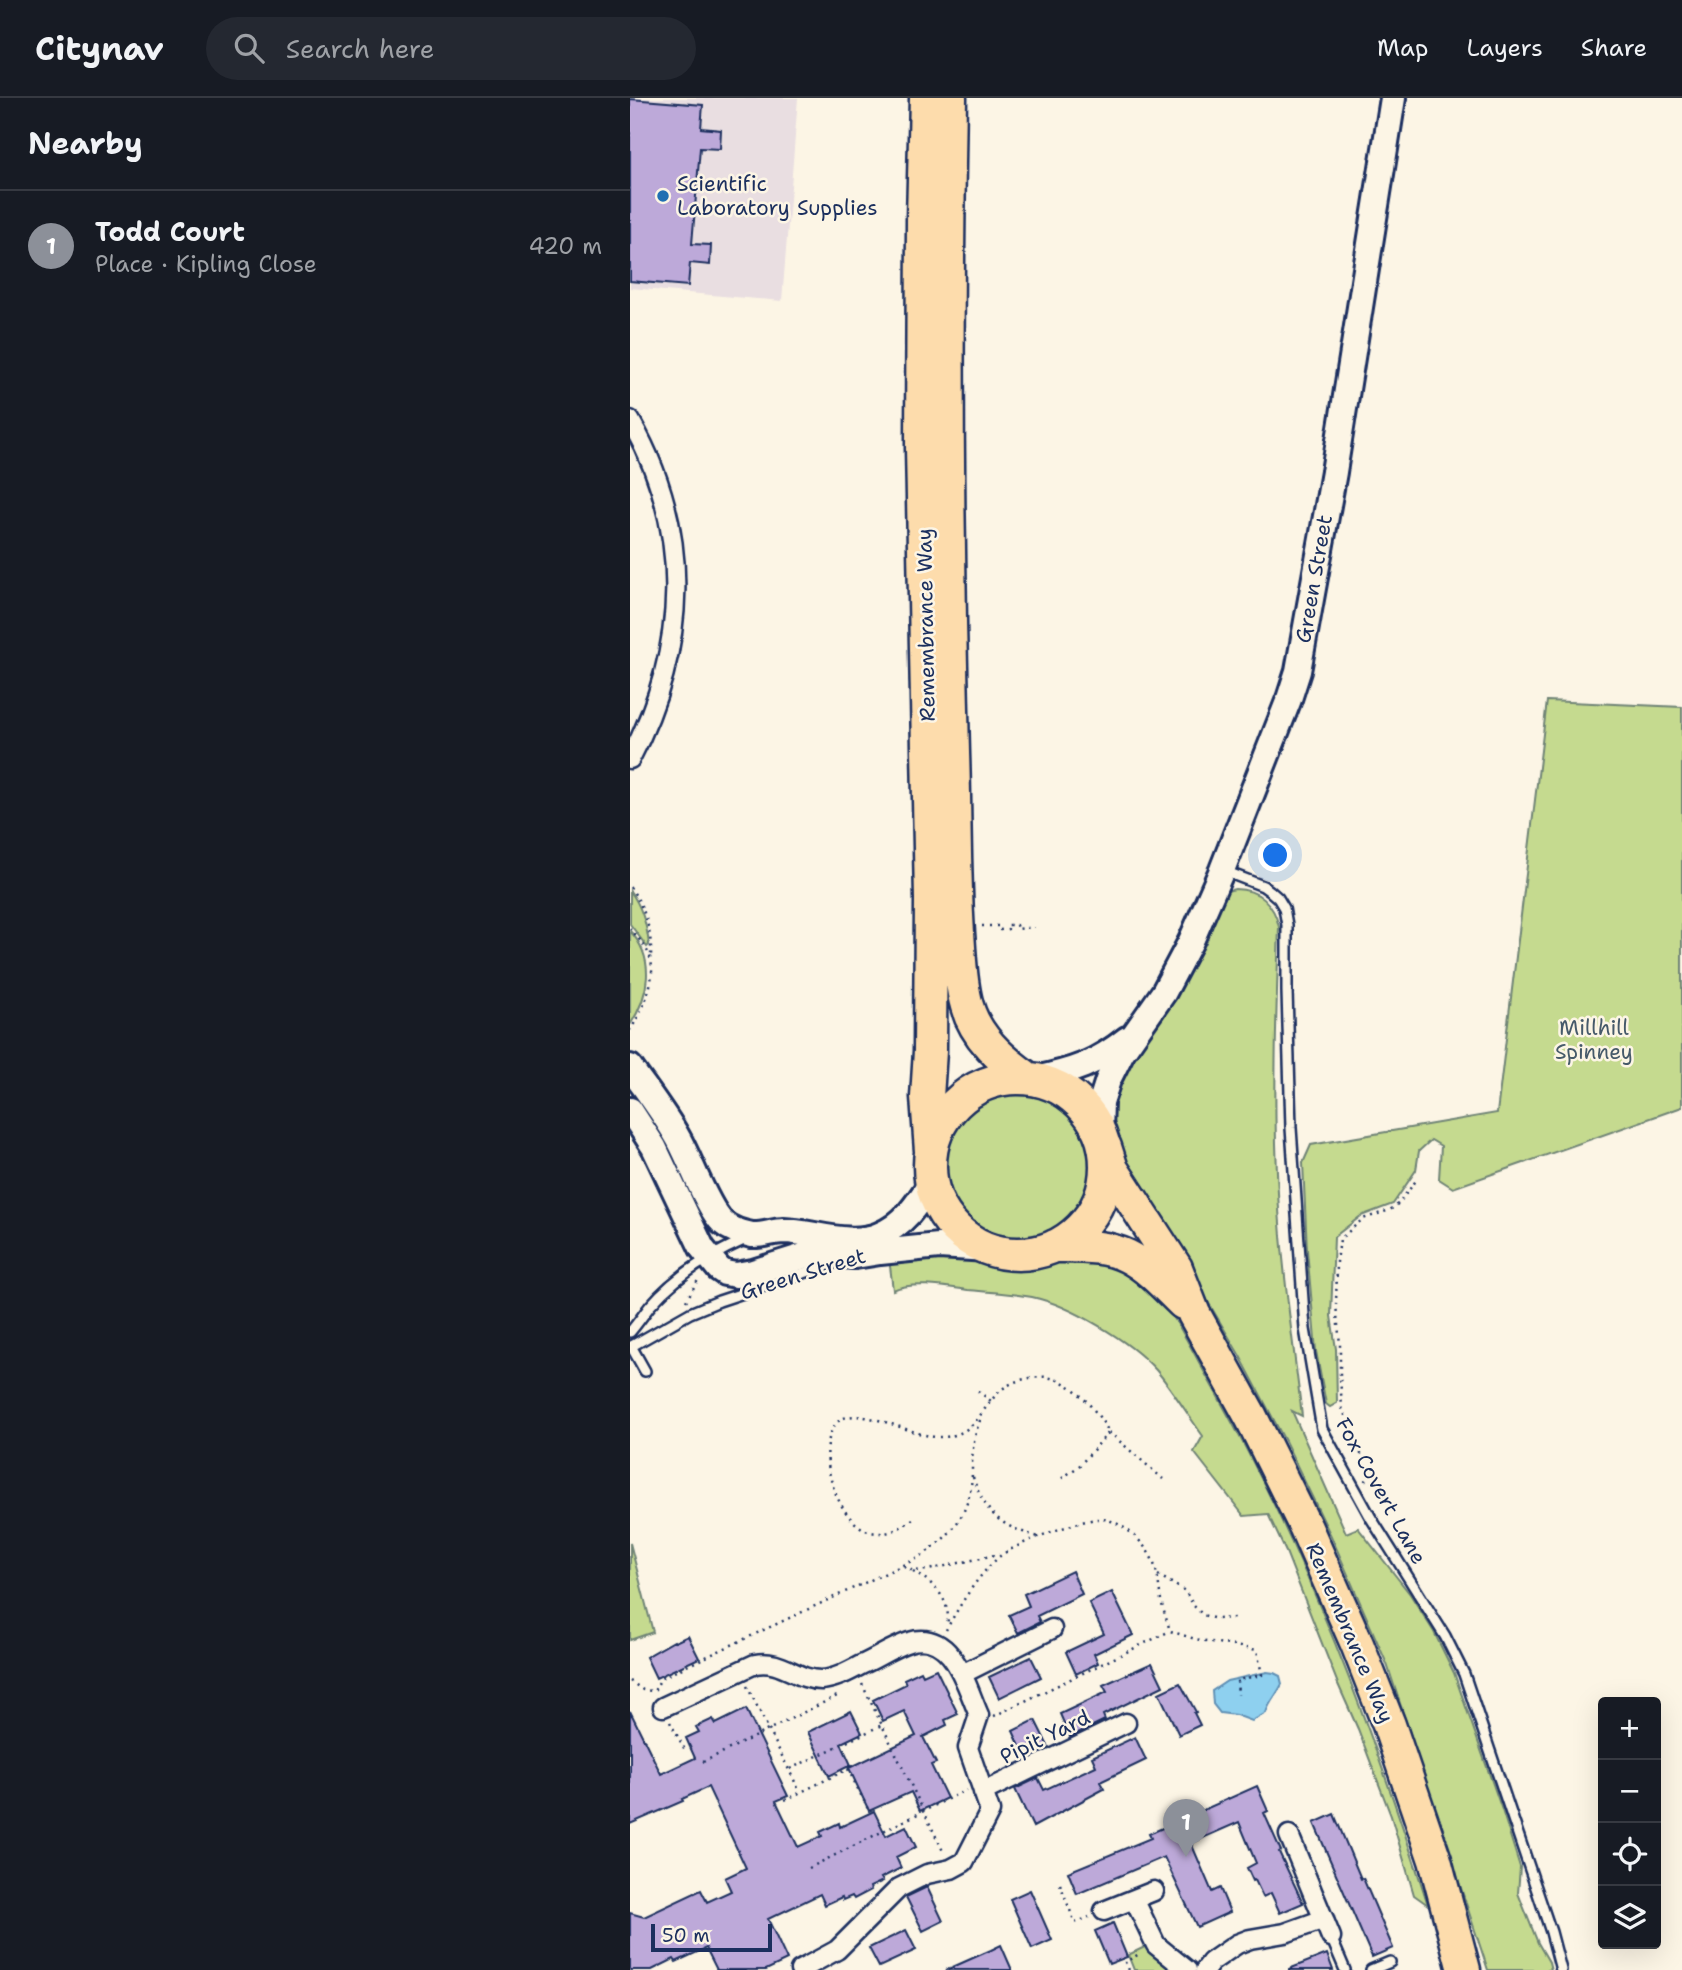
<!DOCTYPE html>
<meta charset="utf-8">
<style>
:root{--surface:#171b24;--page:#242831;--text:#f1f3f6;--muted:#9ea1a6;--line:#363941;--accent:#8c9099}
body{margin:0;font-family:"Shantell Sans",sans-serif;background:var(--page);color:var(--text)}
.controls{position:absolute;right:21px;bottom:21px;display:grid;overflow:hidden;border-radius:7px;box-shadow:0 7px 28px #0002}
.controls button{width:63px;height:63px;display:grid;place-items:center;padding:0;border:0;border-bottom:2px solid var(--line);background:var(--surface);color:var(--text);font:35px sans-serif}
.scale{position:absolute;left:21px;bottom:18px;width:121px;box-sizing:border-box;padding-left:7px;border:4px solid #1b2f5e;border-top:0;font-size:19px;line-height:24px;white-space:nowrap;color:#1b2f5e;-webkit-text-stroke:5px #fcf5e5;paint-order:stroke}
.you{position:absolute;left:646px;top:758px;width:24px;height:24px;margin:-18px;border:5px solid #fff;border-radius:50%;background:#1a73e8;box-shadow:0 0 0 10px #1a73e833}
.badge{display:grid;place-items:center;width:46px;height:46px;border-radius:50%;background:var(--accent);color:#fff;font-size:23px;font-weight:700}
.pin{position:absolute;translate:-50% -58px;filter:drop-shadow(0 2px 4px #0008)}
.pin::after{content:'';position:absolute;top:37px;width:24px;height:21px;background:inherit;clip-path:polygon(0 0,100% 0,50% 100%)}
.list{margin:0;padding:0;list-style:none}
h2{display:flex;justify-content:space-between;align-items:center;height:91px;margin:0;padding:0 28px;font-size:30px}
h2 small{font-size:23px;font-weight:400;color:var(--muted)}
.list li{display:grid;grid-template-columns:46px 1fr auto;gap:21px;align-items:center;box-sizing:border-box;height:112px;padding:0 28px;border-top:2px solid var(--line)}
.list b{display:block;font-size:26px;white-space:nowrap}
.list p{margin:0;font-size:23px;white-space:nowrap;color:var(--muted)}
.list em{font-size:23px;font-style:normal;color:var(--muted)}
.icon{flex:none;width:38px;height:38px;fill:none;stroke:currentColor;stroke-width:2;stroke-linecap:round;stroke-linejoin:round}
.map{position:relative;flex:none;width:1052px;height:1872px;overflow:hidden}
header{display:flex;align-items:center;gap:42px;box-sizing:border-box;height:98px;padding:0 35px;background:var(--surface);border-bottom:2px solid var(--line)}
header strong{font-size:33px}
nav{display:flex;gap:38px;margin-inline-start:auto;font-size:24px}
.search{width:490px;height:63px;background:var(--page);display:flex;align-items:center;gap:18px;box-sizing:border-box;padding:0 24px;border-radius:38px;color:var(--muted);font-size:26px}
main{display:flex}
aside{flex:1;background:var(--surface)}
.map>svg:first-child{display:block}
.built{fill:#e9dee1}
.green{fill:#c5da8f;stroke:#708476;stroke-width:2}
.water{fill:#8ed0ef;stroke:#6090b5;stroke-width:2}
.building{fill:#bda9d9;stroke:#1b2f5e;stroke-width:2}
.lines{fill:none;stroke-linecap:round;stroke-linejoin:round}
.lane-casing{stroke:#1b2f5e;stroke-width:14}
.street-casing{stroke:#1b2f5e;stroke-width:23}
.secondary-casing{stroke:#1b2f5e;stroke-width:30}
.highway-casing{stroke:#1b2f5e;stroke-width:37}
.path{stroke:#1b2f5e;stroke-width:2.5;stroke-dasharray:2 5;stroke-linecap:butt}
.lane{stroke:#fcf5e5;stroke-width:9}
.street{stroke:#fcf5e5;stroke-width:18}
.secondary{stroke:#fcf5e5;stroke-width:24}
.highway{stroke:#fddcac;stroke-width:32}
.poi-dot{fill:#1f6fb2;stroke:#fcf5e5;stroke-width:2.5}
.labels{text-anchor:middle;stroke-width:5;stroke-linejoin:round;paint-order:stroke}
.poi-label{font-size:21px;fill:#1b2f5e;stroke:#fcf5e5;text-anchor:start}
.street-label{font-size:21px;fill:#1b2f5e;stroke:#fcf5e5}
.park-label{font-size:21px;fill:#465a6a;stroke:#fcf5e5}
</style>
<header>
<strong>Citynav</strong>
<div class="search"><svg class="icon" aria-label="search" viewBox="0 0 24 24"><circle cx="10" cy="10" r="6"/><path d="M15 15l6 6"/></svg>Search here</div>
<nav><a>Map</a><a>Layers</a><a>Share</a></nav>
</header>
<main>
<aside>
<h2>Nearby<small></small></h2>
<ul class="list">
<li><span class="badge">1</span><div><b>Todd Court</b><p>Place · Kipling Close</p></div><em>420 m</em></li>
</ul>
</aside>
<div class="map">
<svg width="1052" height="1872" viewBox="0 0 1052 1872">
<rect width="100%" height="100%" fill="#fcf5e5"/>
<filter id="ink" filterUnits="userSpaceOnUse"><feTurbulence type="fractalNoise" baseFrequency=".0143" numOctaves="2"/><feDisplacementMap in="SourceGraphic" scale="14" xChannelSelector="R" yChannelSelector="G"/><feConvolveMatrix kernelMatrix="1 2 1 2 8 2 1 2 1" color-interpolation-filters="sRGB"/></filter>
<g filter="url(#ink)">
<path class="built" d="M0,0H168L152,203L0,190Z"/>
<path class="green" d="M917,603L1052,609V1009L823,1090L809,1081L811,1048L801,1042L789,1053L786,1072L763,1106L731,1118L704,1139L701,1218L706,1251L707,1305L700,1309L696,1306L686,1253L677,1152L673,1065L681,1047L867,1015Z
M605,791C629,791 644,806 649,829C646,918 643,1006 648,1095C652,1170 663,1244 672,1318L662,1313L716,1435L728,1430L780,1496L804,1534L824,1575L872,1712L890,1769L888,1795L908,1845L919,1864L921,1872H858L757,1566L701,1438L656,1345L610,1258L493,1060L482,1029L484,987L590,799L597,793Z
M0,793C12,809 17,828 19,847L17,849L0,826Z
M0,833C26,861 19,898 0,927Z
M312 1067a74 74 0 1 1 148 0a74 74 0 1 1-148 0Z
M303,1158C316,1159 331,1159 345,1161C361,1165 375,1168 391,1168C416,1168 439,1153 464,1158C471,1159 523,1189 528,1194C534,1200 538,1210 542,1217C558,1242 571,1269 586,1295C677,1457 742,1630 798,1807L784,1797L761,1718L728,1631L708,1586L656,1454L638,1416L614,1418L564,1354L573,1338C557,1316 543,1292 526,1272C500,1243 440,1207 402,1199C381,1195 359,1194 338,1192C317,1189 282,1183 263,1192L259,1160Z
M0,1445L23,1534L0,1542Z
M521,1846L549,1872H504L498,1857Z"/>
<path class="water" d="M637,1574L644,1575L650,1578L652,1586C647,1597 639,1604 636,1615L622,1623L606,1617L590,1615L583,1606L582,1593L597,1583Z"/>
<path class="building" d="M0,1L73,7L71,30L91,32L90,51L70,50L62,146L81,147L80,167L60,165L58,188L0,183Z
M442,1473L452,1496L407,1518L410,1524L388,1535L379,1517L399,1508L394,1496Z
M482,1494L503,1537L464,1556L468,1565L446,1576L436,1554L474,1536L459,1505Z
M58,1538L69,1560L26,1580L16,1559L44,1543L45,1544Z
M401,1559L411,1579L369,1600L359,1579Z
M522,1565L533,1588L473,1617L475,1622L440,1639L430,1616L477,1594L473,1587Z
M306,1571L328,1616L315,1622L317,1627L293,1639L306,1665L301,1667L317,1700L290,1713L281,1694L239,1713L219,1670L286,1638L274,1613L253,1623L243,1602L276,1586L274,1581L291,1573L293,1577Z
M550,1585L566,1614L564,1615L570,1627L549,1637L529,1595Z
M116,1611L158,1698L146,1703L168,1749L192,1738L190,1734L209,1725L210,1729L244,1713L256,1738L276,1728L286,1749L266,1759L271,1770L251,1780L253,1783L240,1789L241,1792L224,1801L222,1798L213,1802L212,1799L195,1807L190,1796L138,1821L157,1862L136,1872H87L76,1850L46,1864L44,1861L22,1872H0V1815L14,1819L71,1792L77,1804L101,1793L95,1780L116,1770L78,1689L52,1701L53,1703L0,1726V1613L31,1676L65,1660L56,1640L69,1634L66,1629L83,1621L86,1626Z
M221,1613L232,1635L211,1645L221,1667L199,1678L178,1634Z
M405,1622L418,1648L395,1659L383,1633Z
M505,1639L516,1662L470,1684L474,1691L403,1729L385,1691L408,1680L414,1692L466,1668L462,1659Z
M627,1688L638,1713L634,1715L651,1753L649,1754L673,1805L650,1815L641,1795L633,1799L625,1782L623,1783L617,1770L626,1765L609,1724L561,1745L582,1794L590,1790L600,1814L567,1829L534,1759L447,1796L438,1774L521,1740L519,1736Z
M704,1716L731,1781L733,1780L763,1850L742,1859L684,1725Z
M297,1789L313,1823L293,1833L276,1799Z
M400,1792L422,1842L402,1851L380,1801Z
M483,1825L497,1859L479,1866L465,1833Z
M276,1832L286,1852L249,1869L239,1850Z
M371,1847L382,1872H316L361,1852Z
M697,1856L703,1872H659V1871Z"/>
<g class="lines">
<defs>
<path id="lane" d="M594,773L633,788L640,793L648,800L654,810L657,827V893L661,1030L675,1231L692,1331L741,1420L815,1538L834,1576L921,1834L931,1872
M0,1234C7,1226 13,1217 20,1208C45,1179 80,1157 114,1142
M1,1248L15,1273
M0,1249L60,1215L89,1203L204,1165
M701,1839L715,1872
M741,1872L760,1864"/>
<path id="street" d="M0,322C63,432 58,551 0,661
M332,1576L422,1531
M33,1609L125,1566C153,1561 165,1582 191,1582C205,1581 218,1574 231,1567C247,1560 263,1549 279,1544C323,1531 336,1588 349,1617L338,1650L360,1713L334,1764L321,1771L297,1776L269,1790L207,1852L170,1872
M353,1694L496,1625
M659,1737L701,1839
M504,1801L526,1847L557,1872
M474,1813L524,1793
M575,1872L581,1864L607,1846L620,1841L655,1835L694,1821"/>
<path id="secondary" d="M0,969C16,992 34,1015 48,1040C60,1061 77,1110 93,1125C101,1132 112,1135 122,1137C132,1138 143,1133 154,1133C184,1134 220,1149 249,1137C274,1127 288,1105 301,1085
M405,981C443,973 466,966 497,941
M0,1012L24,1049L72,1150L89,1171L95,1175L106,1177L123,1174L177,1157L201,1156L225,1158L250,1154L309,1148L358,1151
M470,1034L471,1004L478,982L492,954L534,894L561,843L592,772L659,601L668,573L704,374L763,0"/>
<path id="highway" d="M296,0L293,121L292,350L301,801L300,953L297,999L301,1053
M320,0C316,218 317,437 323,655C325,715 324,775 328,835C330,859 330,884 337,908C346,939 371,961 396,979
M300 1068a88 88 0 1 1 176 0a88 88 0 1 1-176 0Z
M475,1049L482,1071L546,1170L564,1216L621,1319L676,1430L727,1546L759,1627L805,1762L834,1872
M425,1148C495,1147 505,1157 553,1205"/>
</defs>
<use href="#lane" class="lane-casing"/>
<use href="#street" class="street-casing"/>
<use href="#secondary" class="secondary-casing"/>
<use href="#highway" class="highway-casing"/>
<path class="path" d="M0,789C15,810 22,833 21,859
M352,828H369L370,832L378,831L377,827H386L387,831L404,829
M0,830C7,839 19,851 21,863C26,883 12,915 0,932
M56,1203L68,1182
M348,1293L361,1303
M479,1334L533,1381
M343,1379C355,1417 372,1429 409,1439
M735,1383L738,1373L712,1310L710,1278V1246L706,1207L707,1164L710,1141L733,1121L760,1112L769,1105L788,1080
M283,1421C273,1428 262,1436 249,1435C209,1435 184,1355 205,1327C223,1301 285,1341 311,1339C346,1338 349,1312 371,1292C380,1285 389,1282 400,1280C405,1280 411,1278 416,1279C444,1283 465,1311 479,1334L449,1368L431,1381
M274,1468L283,1473L298,1472L369,1456
M283,1473C304,1485 322,1502 317,1528
M528,1477L555,1493L564,1508L573,1517L586,1521L606,1520
M316,1532C330,1507 347,1478 369,1459C382,1447 457,1418 474,1421C490,1424 507,1438 516,1451C528,1467 528,1484 531,1502C533,1512 537,1522 540,1533L565,1541L627,1552L632,1577L607,1582L608,1597
M0,1583L13,1592L24,1593L31,1580L290,1459C322,1437 341,1416 342,1374C342,1354 343,1339 351,1320
M232,1586L314,1755
M117,1588L170,1694
M364,1618L540,1533
M40,1624L55,1652
M73,1664L211,1596
M160,1671L252,1627
M155,1702L218,1671L239,1713
M179,1770L336,1692
M430,1786L445,1825L459,1819
M499,1872L495,1864L511,1855"/>
<use href="#lane" class="lane"/>
<use href="#street" class="street"/>
<use href="#secondary" class="secondary"/>
<use href="#highway" class="highway"/>
</g>
</g>
<circle class="poi-dot" cx="33" cy="98" r="7"/>
<g class="labels">
<g class="poi-label">
<text x="47" y="93">Scientific<tspan x="47" dy="24">Laboratory Supplies</tspan></text>
</g>
<g class="street-label">
<text transform="translate(684 481) rotate(-80)" y="7">Green Street</text>
<text transform="translate(296 527) rotate(-91)" y="7">Remembrance Way</text>
<text transform="translate(173 1176) rotate(-17)" y="7">Green Street</text>
<text transform="translate(751 1393) rotate(61)" y="7">Fox Covert Lane</text>
<text transform="translate(720 1535) rotate(67)" y="7">Remembrance Way</text>
<text transform="translate(415 1639) rotate(-26)" y="7">Pipit Yard</text>
</g>
<g class="park-label">
<text x="964" y="937">Millhill<tspan x="964" dy="24">Spinney</tspan></text>
</g>
</g>
</svg>
<div class="controls">
<button>+</button>
<button>−</button>
<button><svg class="icon" aria-label="locate" viewBox="0 0 24 24"><circle cx="12" cy="12" r="6"/><path d="M12 2v4M12 18v4M2 12h4M18 12h4"/></svg></button>
<button><svg class="icon" aria-label="layers" viewBox="0 0 24 24"><path d="M12 4l9 5-9 5-9-5zM3 14l9 5 9-5"/></svg></button>
</div>
<div class="scale">50 m</div>
<div class="you"></div>
<div class="pin badge" style="left:556px;top:1759px">1</div>
</div>
</main>
